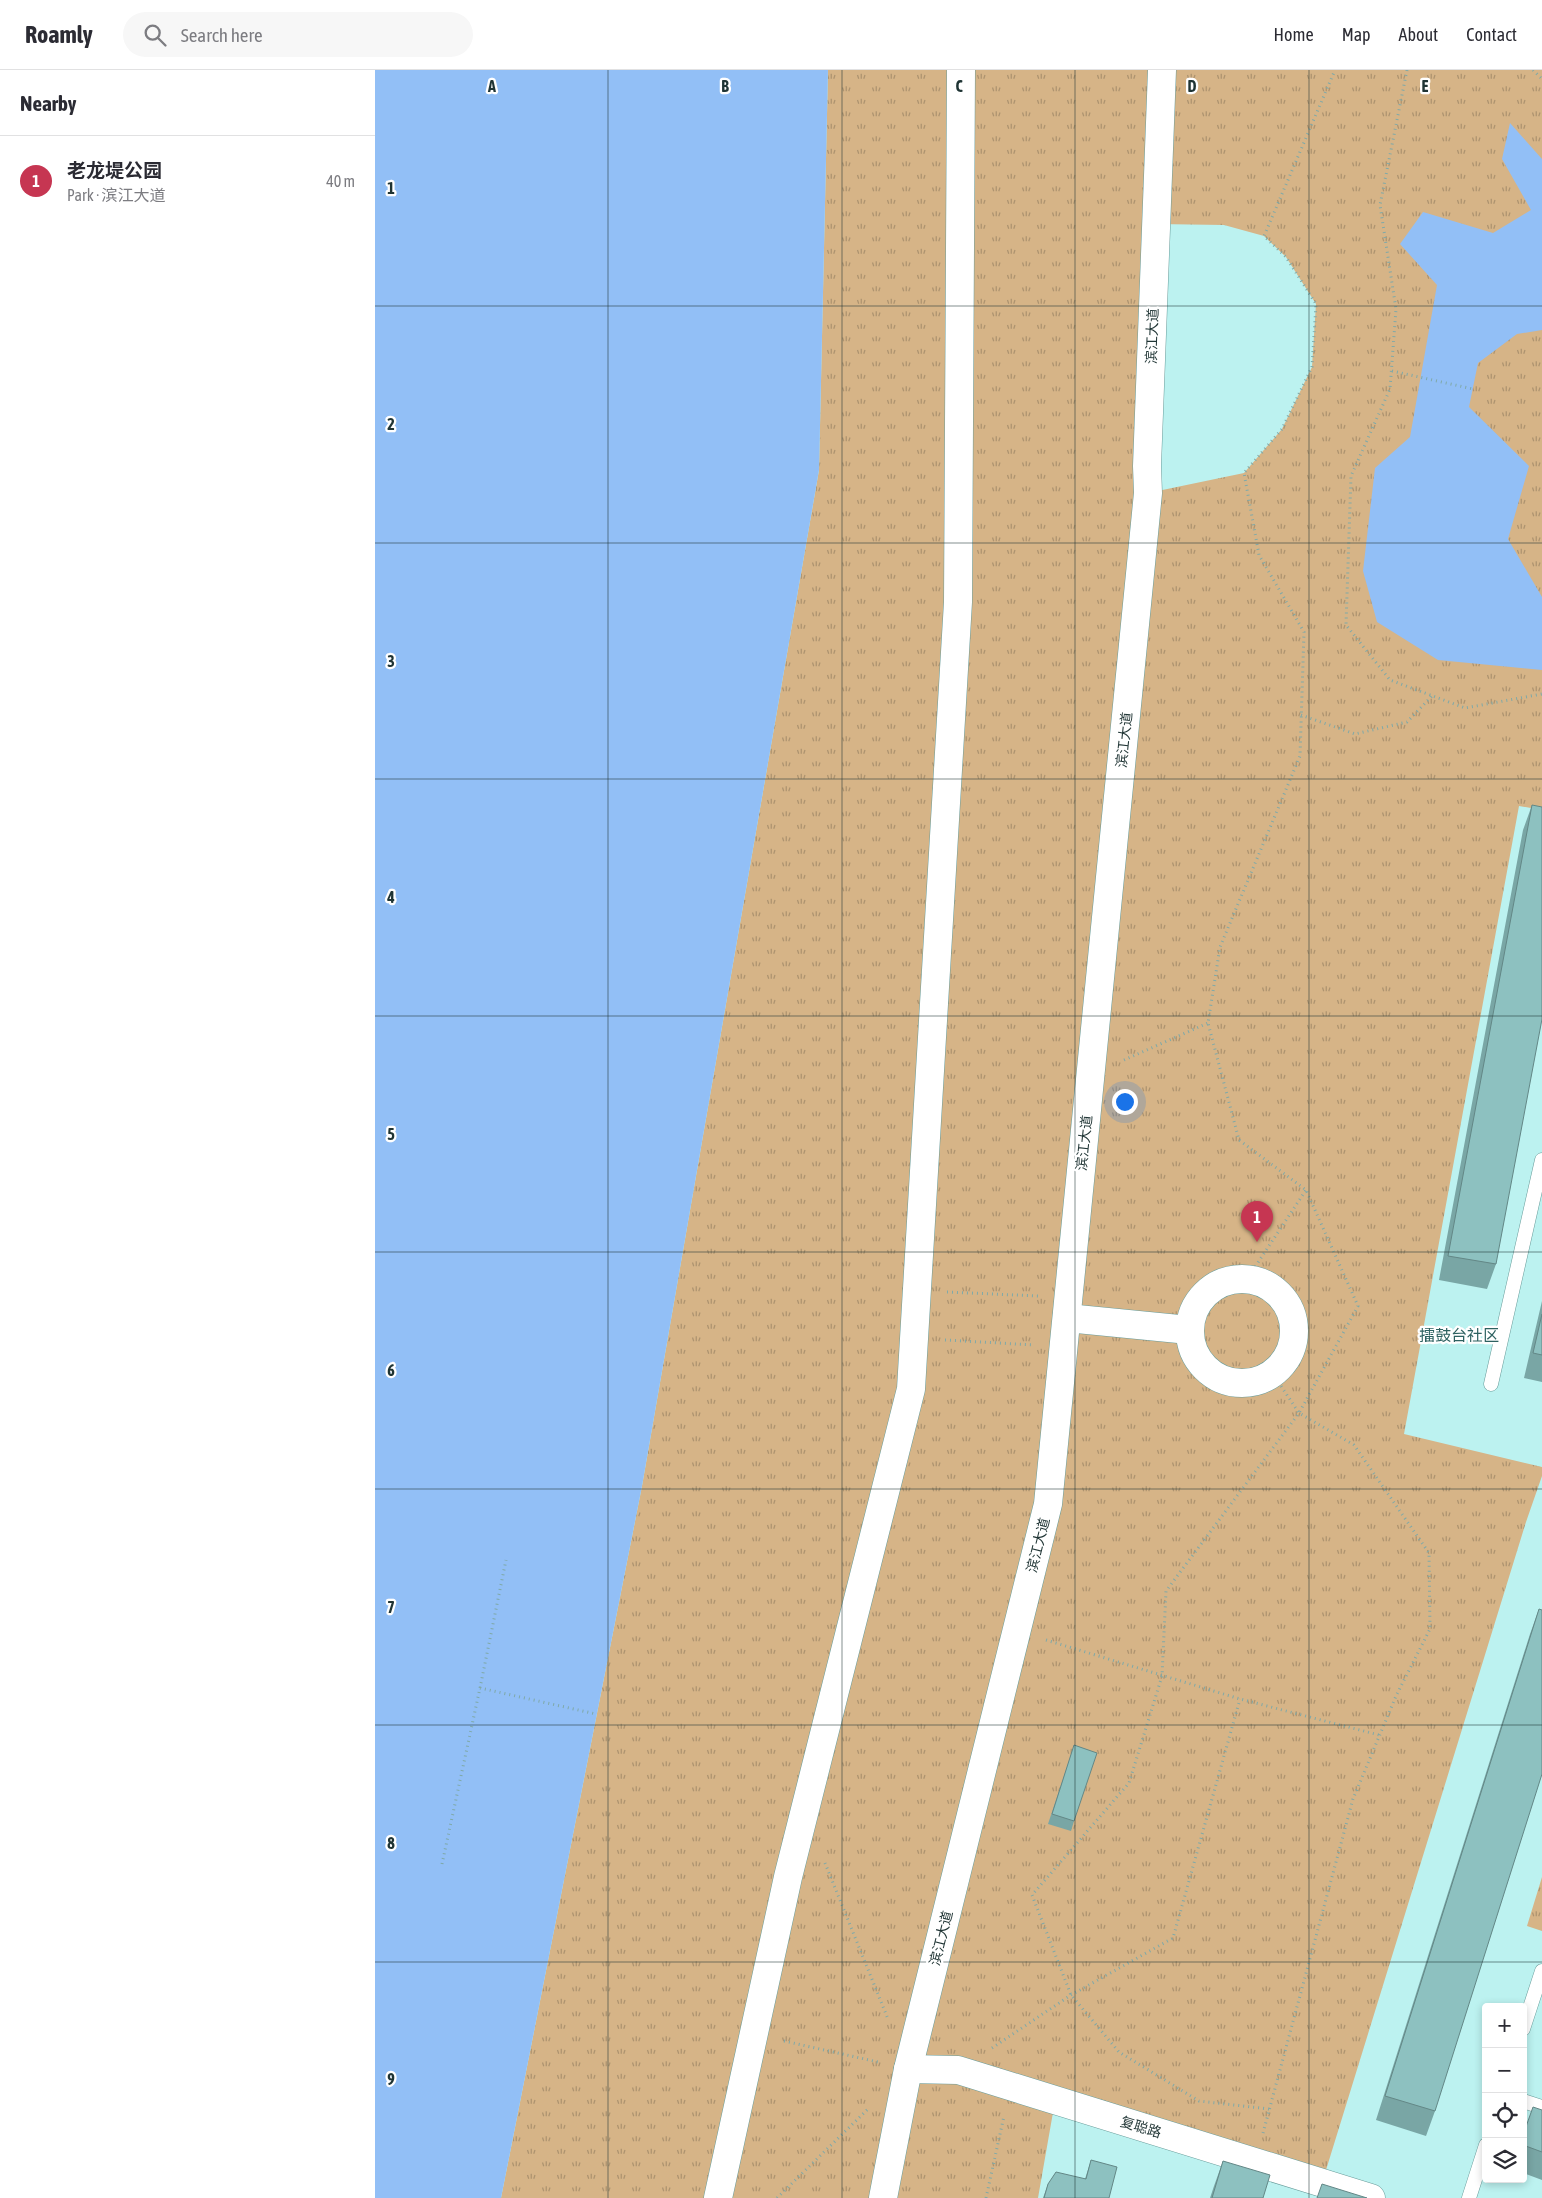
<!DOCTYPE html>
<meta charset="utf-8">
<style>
:root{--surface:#fff;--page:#f7f7f7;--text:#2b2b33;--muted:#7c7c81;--line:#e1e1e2;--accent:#c63652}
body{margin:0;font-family:"Asap Condensed","Noto Sans SC",sans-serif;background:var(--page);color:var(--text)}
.controls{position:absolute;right:15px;bottom:15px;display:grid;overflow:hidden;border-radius:5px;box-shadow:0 2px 8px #0003}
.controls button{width:45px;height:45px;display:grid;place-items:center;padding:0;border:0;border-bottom:1px solid var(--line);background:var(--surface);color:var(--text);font:25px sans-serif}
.you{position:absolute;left:749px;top:1031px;width:18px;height:18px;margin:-12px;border:4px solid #fff;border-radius:50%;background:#1a73e8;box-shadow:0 0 0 8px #1a73e833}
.badge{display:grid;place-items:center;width:32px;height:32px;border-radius:50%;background:var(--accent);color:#fff;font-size:16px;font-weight:700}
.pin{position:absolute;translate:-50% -41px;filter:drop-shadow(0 1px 2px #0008)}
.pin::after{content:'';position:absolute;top:26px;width:18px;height:15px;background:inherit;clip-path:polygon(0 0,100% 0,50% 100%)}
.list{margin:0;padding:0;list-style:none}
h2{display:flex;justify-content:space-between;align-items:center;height:65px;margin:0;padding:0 20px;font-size:21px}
h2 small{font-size:16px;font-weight:400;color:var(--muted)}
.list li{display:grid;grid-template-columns:32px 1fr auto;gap:15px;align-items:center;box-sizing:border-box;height:90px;padding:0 20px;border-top:1px solid var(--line)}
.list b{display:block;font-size:19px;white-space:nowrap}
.list p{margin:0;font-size:16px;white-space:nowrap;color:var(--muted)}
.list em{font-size:16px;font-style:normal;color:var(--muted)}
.icon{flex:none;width:28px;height:28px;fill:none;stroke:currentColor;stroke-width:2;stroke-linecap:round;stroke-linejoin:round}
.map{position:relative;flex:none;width:1167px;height:2128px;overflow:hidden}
header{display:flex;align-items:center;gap:30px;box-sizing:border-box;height:70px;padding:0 25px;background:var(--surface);border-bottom:1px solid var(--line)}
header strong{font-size:24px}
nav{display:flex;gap:28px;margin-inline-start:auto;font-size:18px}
.search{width:350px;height:45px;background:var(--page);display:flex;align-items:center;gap:12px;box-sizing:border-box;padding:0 18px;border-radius:28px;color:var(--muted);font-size:19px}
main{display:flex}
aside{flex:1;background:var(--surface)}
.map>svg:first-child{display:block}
.park{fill:url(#park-tufts);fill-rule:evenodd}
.water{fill:#92bff6}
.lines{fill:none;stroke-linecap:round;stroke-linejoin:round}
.lane-casing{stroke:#689c9a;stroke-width:15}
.street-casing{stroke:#689c9a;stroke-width:29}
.secondary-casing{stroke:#689c9a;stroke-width:29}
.path{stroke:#7fa9a8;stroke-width:3;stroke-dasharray:1 4;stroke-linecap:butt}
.lane{stroke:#fff;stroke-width:14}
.street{stroke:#fff;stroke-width:28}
.secondary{stroke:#fff;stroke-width:28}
.wall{fill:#79a6a5}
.building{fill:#8dc1c0;stroke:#638786}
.grid{fill:none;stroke:#1f3434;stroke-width:1;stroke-opacity:0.55}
.labels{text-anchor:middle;stroke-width:4.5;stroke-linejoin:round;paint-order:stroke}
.street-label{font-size:14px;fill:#1f3434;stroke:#fff}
.quarter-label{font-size:16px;fill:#2d6160;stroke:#fff}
.grid-label{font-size:16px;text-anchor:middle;font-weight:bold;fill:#1f3434;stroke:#fff;stroke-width:4.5;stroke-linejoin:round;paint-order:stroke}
</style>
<header>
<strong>Roamly</strong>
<div class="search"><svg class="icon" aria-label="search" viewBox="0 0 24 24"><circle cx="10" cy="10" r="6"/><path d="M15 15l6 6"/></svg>Search here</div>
<nav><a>Home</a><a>Map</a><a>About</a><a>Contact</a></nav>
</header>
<main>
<aside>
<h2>Nearby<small></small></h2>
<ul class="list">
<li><span class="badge">1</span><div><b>老龙堤公园</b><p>Park · 滨江大道</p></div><em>40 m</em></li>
</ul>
</aside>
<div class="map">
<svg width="1167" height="2128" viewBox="0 0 1167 2128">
<defs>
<pattern id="park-tufts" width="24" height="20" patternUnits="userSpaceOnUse" patternTransform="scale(1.25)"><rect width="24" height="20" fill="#d6b487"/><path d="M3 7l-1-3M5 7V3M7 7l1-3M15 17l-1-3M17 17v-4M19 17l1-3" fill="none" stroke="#ad936f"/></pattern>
</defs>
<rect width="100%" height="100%" fill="#bcf2f0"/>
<path class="park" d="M453,0H1167V740L1144,736L1029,1364L1167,1397V1406L1151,1452L947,2113L680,2031L663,2128H126L267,1416L444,400ZM781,154L849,155L889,166L911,187L941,234L937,297L907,359L869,403L773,423Z
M1167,1807V1861L1152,1856Z"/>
<path class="water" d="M0,0H453L444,400L267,1416L126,2128H0Z
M1135,53L1167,89V260L1142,264L1103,293L1094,337L1154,396L1133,469L1167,527V600L1063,590L1002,552L988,501L1000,398L1035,367L1062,215L1025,174L1048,142L1118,163L1156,140L1127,89Z"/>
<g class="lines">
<defs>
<path id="lane" d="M1116,1314L1167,1090
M1148,1959L1167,1901
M1148,2031L1167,2037
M1094,2128L1111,2075"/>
<path id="street" d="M815 1261a52 52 0 1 1 104 0a52 52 0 1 1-104 0Z
M692,1248L814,1260
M533,1999L583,2000L996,2128
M343,2128L413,1807L536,1319L583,532L586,0"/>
<path id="secondary" d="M508,2128L533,1999L673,1434L773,423L772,396L787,0"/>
</defs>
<use href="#lane" class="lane-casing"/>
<use href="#street" class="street-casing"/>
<use href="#secondary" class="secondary-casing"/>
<path class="path" d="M1032,0L1005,135L1021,239L1015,319L976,406L971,555L1015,610L1090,638L1167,624
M1158,0L1167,9
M1017,301L1098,319
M926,645L980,664L1032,652L1057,626
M749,990L833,953
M872,1209L931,1120
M572,1222L663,1226
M570,1270L659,1275
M671,1570L865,1629L1004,1665
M105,1618L131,1490
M450,1793L513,1949
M67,1794L105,1618L221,1644
M409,1971L503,1992
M617,1978L696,1925L798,1868L865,1629
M894,2039L824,2031L744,1982L696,1925L657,1825L754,1713L787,1606L791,1521L924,1343L983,1236L931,1120L864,1070L833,953L845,877L925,686L929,562L884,485L869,403L907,359L937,297L941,234L911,187L889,166L960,0
M888,2063L978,1729L1021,1626L1055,1559L1054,1483L979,1375L924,1343L898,1304
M402,2128L494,2038
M611,2128L629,2046"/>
<use href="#lane" class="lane"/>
<use href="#street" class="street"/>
<use href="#secondary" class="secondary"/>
</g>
<path class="wall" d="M1157,735L1121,1194L1112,1219L1064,1210L1148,760Z
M1167,1231V1312L1149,1308Z
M1164,1539L1060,2041L1051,2066L1001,2050L1155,1564Z
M696,1685L699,1751L696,1761L673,1754Z
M1167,2040V2110L1148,2103V2064Z
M716,2090L734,2128H668L673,2114L710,2109Z
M848,2091L888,2128H835L839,2116Z"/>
<path class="building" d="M1157,735L1167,737V949L1121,1194L1073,1186Z
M1167,1244V1285L1158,1283Z
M1164,1539L1167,1540V1704L1060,2041L1010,2026Z
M699,1675L722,1683L699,1751L677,1744Z
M1158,2037L1167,2040V2082L1148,2075V2065Z
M716,2090L742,2097L734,2128H669L673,2114L681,2102L711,2109Z
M848,2091L895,2105L888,2128H837Z
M947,2114L992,2128H942Z"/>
<path class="grid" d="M233,0V2128M467,0V2128M700,0V2128M934,0V2128M0,236H1167M0,473H1167M0,709H1167M0,946H1167M0,1182H1167M0,1419H1167M0,1655H1167M0,1892H1167"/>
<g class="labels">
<g class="street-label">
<text transform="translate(777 266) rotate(-88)" y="5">滨江大道</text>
<text transform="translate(749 670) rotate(-84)" y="5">滨江大道</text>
<text transform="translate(709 1073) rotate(-84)" y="5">滨江大道</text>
<text transform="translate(663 1475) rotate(-76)" y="5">滨江大道</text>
<text transform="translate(566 1868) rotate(-76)" y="5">滨江大道</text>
<text transform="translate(766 2057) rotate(17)" y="5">复聪路</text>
</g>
<g class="quarter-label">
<text x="1084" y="1271">擂鼓台社区</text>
</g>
</g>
<g class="grid-label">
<text x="117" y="22">A</text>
<text x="350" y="22">B</text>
<text x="584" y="22">C</text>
<text x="817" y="22">D</text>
<text x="1050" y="22">E</text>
<text x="16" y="124">1</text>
<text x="16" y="360">2</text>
<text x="16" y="597">3</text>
<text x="16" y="833">4</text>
<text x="16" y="1070">5</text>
<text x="16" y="1306">6</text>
<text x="16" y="1543">7</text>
<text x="16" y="1779">8</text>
<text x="16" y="2015">9</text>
</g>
</svg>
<div class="controls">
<button>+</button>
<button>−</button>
<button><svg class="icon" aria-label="locate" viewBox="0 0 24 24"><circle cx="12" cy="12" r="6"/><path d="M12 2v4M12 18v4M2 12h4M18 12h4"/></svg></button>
<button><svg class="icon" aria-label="layers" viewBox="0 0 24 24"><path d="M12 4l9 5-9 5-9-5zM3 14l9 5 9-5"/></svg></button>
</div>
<div class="you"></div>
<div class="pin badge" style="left:882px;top:1172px">1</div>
</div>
</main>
